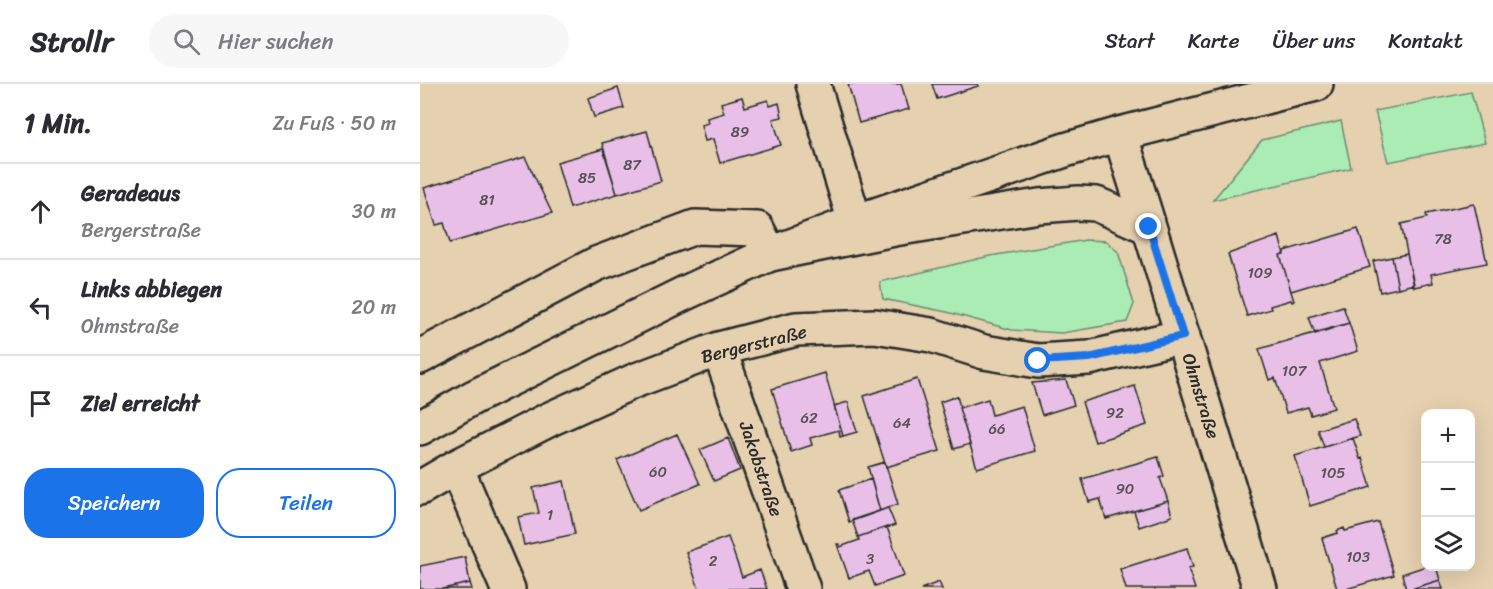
<!DOCTYPE html>
<html lang="de">
<meta charset="utf-8">
<style>
:root{--surface:#fff;--page:#f7f7f7;--text:#2b2b33;--muted:#7c7c81;--line:#e1e1e2;--accent:#1a73e8}
body{margin:0;font-family:Sriracha,sans-serif;background:var(--page);color:var(--text)}
.controls{position:absolute;right:18px;bottom:18px;display:grid;overflow:hidden;border-radius:12px;box-shadow:0 6px 24px #0002}
.controls button{width:54px;height:54px;display:grid;place-items:center;padding:0;border:0;border-bottom:2px solid var(--line);background:var(--surface);color:var(--text);font:30px sans-serif}
.stop{position:absolute;width:18px;height:18px;margin:-14px;border:4px solid #1a73e8;border-radius:50%;background:#fff}
.stop.end{background:#1a73e8;border-color:#fff;box-shadow:0 2px 6px #0008}
.list{margin:0;padding:0;list-style:none}
h2{display:flex;justify-content:space-between;align-items:center;height:78px;margin:0;padding:0 24px;font-size:26px}
h2 small{font-size:20px;font-weight:400;color:var(--muted)}
.list li{display:grid;grid-template-columns:39px 1fr auto;gap:18px;align-items:center;box-sizing:border-box;height:96px;padding:0 24px;border-top:2px solid var(--line)}
.list b{display:block;font-size:22px;white-space:nowrap}
.list p{margin:0;font-size:20px;white-space:nowrap;color:var(--muted)}
.list em{font-size:20px;font-style:normal;color:var(--muted)}
.actions{display:flex;gap:12px;padding:18px 24px}
.actions a{flex:1;padding:14px 0;border:2px solid var(--accent);border-radius:24px;text-align:center;font-size:21px;color:var(--accent)}
.actions .main{background:var(--accent);color:#fff}
.icon{flex:none;width:33px;height:33px;fill:none;stroke:currentColor;stroke-width:2;stroke-linecap:round;stroke-linejoin:round}
.map{position:relative;flex:none;width:1073px;height:505px;overflow:hidden}
header{display:flex;align-items:center;gap:36px;box-sizing:border-box;height:84px;padding:0 30px;background:var(--surface);border-bottom:2px solid var(--line)}
header strong{font-size:28px}
nav{display:flex;gap:33px;margin-inline-start:auto;font-size:21px}
.search{width:420px;height:54px;background:var(--page);display:flex;align-items:center;gap:15px;box-sizing:border-box;padding:0 21px;border-radius:33px;color:var(--muted);font-size:22px}
main{display:flex}
aside{flex:1;background:var(--surface)}
.map>svg:first-child{display:block}
.green{fill:#abecb4;stroke:#6b8c70;stroke-width:1.5}
.building{fill:#e7bfe7;stroke:#2b2b2b;stroke-width:1.5}
.lines{fill:none;stroke-linecap:round;stroke-linejoin:round}
.minor-casing{stroke:#2b2b2b;stroke-width:38}
.tertiary-casing{stroke:#2b2b2b;stroke-width:38}
.minor{stroke:#e5d0af;stroke-width:33}
.tertiary{stroke:#e5d0af;stroke-width:33}
.route{stroke:#1a73e8;stroke-width:8}
.labels{text-anchor:middle;stroke-width:6;stroke-linejoin:round;paint-order:stroke}
.number-label{font-size:15px;fill:#5a505a}
.street-label{font-size:18px;fill:#2b2b2b;stroke:#e5d0af}
</style>
<header>
<strong>Strollr</strong>
<div class="search"><svg class="icon" aria-label="search" viewBox="0 0 24 24"><circle cx="10" cy="10" r="6"/><path d="M15 15l6 6"/></svg>Hier suchen</div>
<nav><a>Start</a><a>Karte</a><a>Über uns</a><a>Kontakt</a></nav>
</header>
<main>
<aside>
<h2>1 Min.<small>Zu Fuß · 50 m</small></h2>
<ul class="list">
<li><svg class="icon" aria-label="ahead" viewBox="0 0 24 24"><path d="M12 20V5M6 11l6-6 6 6"/></svg><div><b>Geradeaus</b><p>Bergerstraße</p></div><em>30 m</em></li>
<li><svg class="icon" aria-label="left" viewBox="0 0 24 24"><path d="M17 20v-9H6M10 6l-5 5 5 5"/></svg><div><b>Links abbiegen</b><p>Ohmstraße</p></div><em>20 m</em></li>
<li><svg class="icon" aria-label="arrive" viewBox="0 0 24 24"><path d="M6 21V4h12l-3 4 3 4H6"/></svg><div><b>Ziel erreicht</b></div></li>
</ul>
<div class="actions"><a class="main">Speichern</a><a>Teilen</a></div>
</aside>
<div class="map">
<svg width="1073" height="505" viewBox="0 0 1073 505">
<rect width="100%" height="100%" fill="#e5d0af"/>
<filter id="ink" filterUnits="userSpaceOnUse"><feTurbulence type="fractalNoise" baseFrequency=".0167" numOctaves="2"/><feDisplacementMap in="SourceGraphic" scale="12" xChannelSelector="R" yChannelSelector="G"/><feConvolveMatrix kernelMatrix="1 2 1 2 8 2 1 2 1" color-interpolation-filters="sRGB"/></filter>
<g filter="url(#ink)">
<path class="green" d="M1051,8L1065,59L968,78L955,27Z
M921,37L931,84L793,116L842,56Z
M666,156L686,157L698,168L714,220L707,238L642,249L592,246L527,228L463,215L460,198L570,172Z"/>
<path class="building" d="M428,0H481L489,25L439,39Z
M512,0H557L558,2L517,15Z
M198,4L204,24L174,33L168,14Z
M322,13L325,23L348,16L350,22L359,19L362,33L353,35L361,61L300,79L293,55L285,57L281,41L288,39L287,34L304,29L301,19Z
M227,47L241,97L197,110L182,59Z
M183,65L197,110L150,124L137,78Z
M105,73L132,129L30,159L24,139L16,141L4,104Z
M1054,120L1067,179L1011,190L1013,199L994,203L981,140L1007,134L1006,130Z
M938,145L950,183L871,207L860,171L864,170V167Z
M859,152L864,170L860,171L874,217L872,218L871,216L850,222L851,225L827,232L808,170Z
M987,170L994,200L978,204L972,173Z
M972,173L978,204L960,208L953,177Z
M923,222L929,239L895,250L889,233Z
M929,239L938,267L900,279L914,324L891,331L888,323L866,329L855,294L849,296L839,265Z
M405,289L423,352L420,353L419,346L390,354L392,361L371,368L352,305Z
M497,295L520,367L466,383L444,312Z
M646,296L654,321L622,331L612,299Z
M715,302L727,341L675,358L662,318Z
M537,312L540,323L539,324L550,360L534,365L520,318Z
M568,315L572,331L602,322L615,367L557,384L539,324Z
M428,318L437,348L423,352L414,322Z
M934,335L940,352L904,363L898,346Z
M257,350L280,400L219,426L197,376Z
M308,354L320,386L294,397L280,366Z
M933,354L940,375L942,374L951,403L890,422L875,372Z
M738,373L744,392L740,394L748,417L686,435L680,415L669,418L662,395Z
M465,378L478,420L460,427L448,383Z
M451,395L460,427L429,438L419,406Z
M144,397L155,450L104,461L98,433L119,429L113,404Z
M748,417L752,432L719,443L714,427Z
M468,424L475,441L467,444V443L438,453L432,436Z
M958,438L974,491L926,505H917L902,454L918,449L917,447L924,444L925,447Z
M467,443L484,492L455,502L449,487L429,494L417,460H419L420,463L439,456L438,453Z
M308,453L322,493L340,486L347,505H279L266,468Z
M767,464L773,483L768,484L775,505H706L700,485Z
M45,473L50,499L22,505H0V482Z
M1006,482H1016L1020,496L991,505H986L982,490Z
M1020,496L1023,505H991Z
M519,498L522,505H501Z
M50,499L52,505H22Z"/>
<g class="lines">
<defs>
<path id="minor" d="M393,0L435,138
M700,50L724,126L840,505
M299,265L383,505
M0,273L176,180L275,143L337,145L350,170L474,145L619,122L658,119L676,120L729,143
M36,383L88,505
M0,404L36,383L130,335L214,297L299,265L376,245L455,242L511,251L564,268L618,277L669,274L763,252"/>
<path id="tertiary" d="M0,344L54,313L265,209L350,170L435,138L645,66L700,50L896,0"/>
</defs>
<use href="#minor" class="minor-casing"/>
<use href="#tertiary" class="tertiary-casing"/>
<use href="#minor" class="minor"/>
<use href="#tertiary" class="tertiary"/>
</g>
</g>
<g class="lines" filter="url(#ink)">
<path class="route" d="M618,277L669,274L763,252L729,143"/>
</g>
<g class="labels">
<g class="number-label">
<text x="320" y="53">89</text>
<text x="212" y="86">87</text>
<text x="167" y="99">85</text>
<text x="67" y="121">81</text>
<text x="1023" y="160">78</text>
<text x="840" y="194">109</text>
<text x="874" y="292">107</text>
<text x="695" y="334">92</text>
<text x="389" y="339">62</text>
<text x="482" y="344">64</text>
<text x="577" y="350">66</text>
<text x="238" y="393">60</text>
<text x="913" y="394">105</text>
<text x="705" y="410">90</text>
<text x="130" y="436">1</text>
<text x="938" y="478">103</text>
<text x="450" y="480">3</text>
<text x="293" y="482">2</text>
</g>
<g class="street-label">
<text transform="translate(334 260) rotate(-14)" y="6">Bergerstraße</text>
<text transform="translate(781 312) rotate(73)" y="6">Ohmstraße</text>
<text transform="translate(341 385) rotate(71)" y="6">Jakobstraße</text>
</g>
</g>
</svg>
<div class="controls">
<button>+</button>
<button>−</button>
<button><svg class="icon" aria-label="layers" viewBox="0 0 24 24"><path d="M12 4l9 5-9 5-9-5zM3 14l9 5 9-5"/></svg></button>
</div>
<div class="stop" style="left:618px;top:277px"></div>
<div class="stop end" style="left:729px;top:143px"></div>
</div>
</main>
